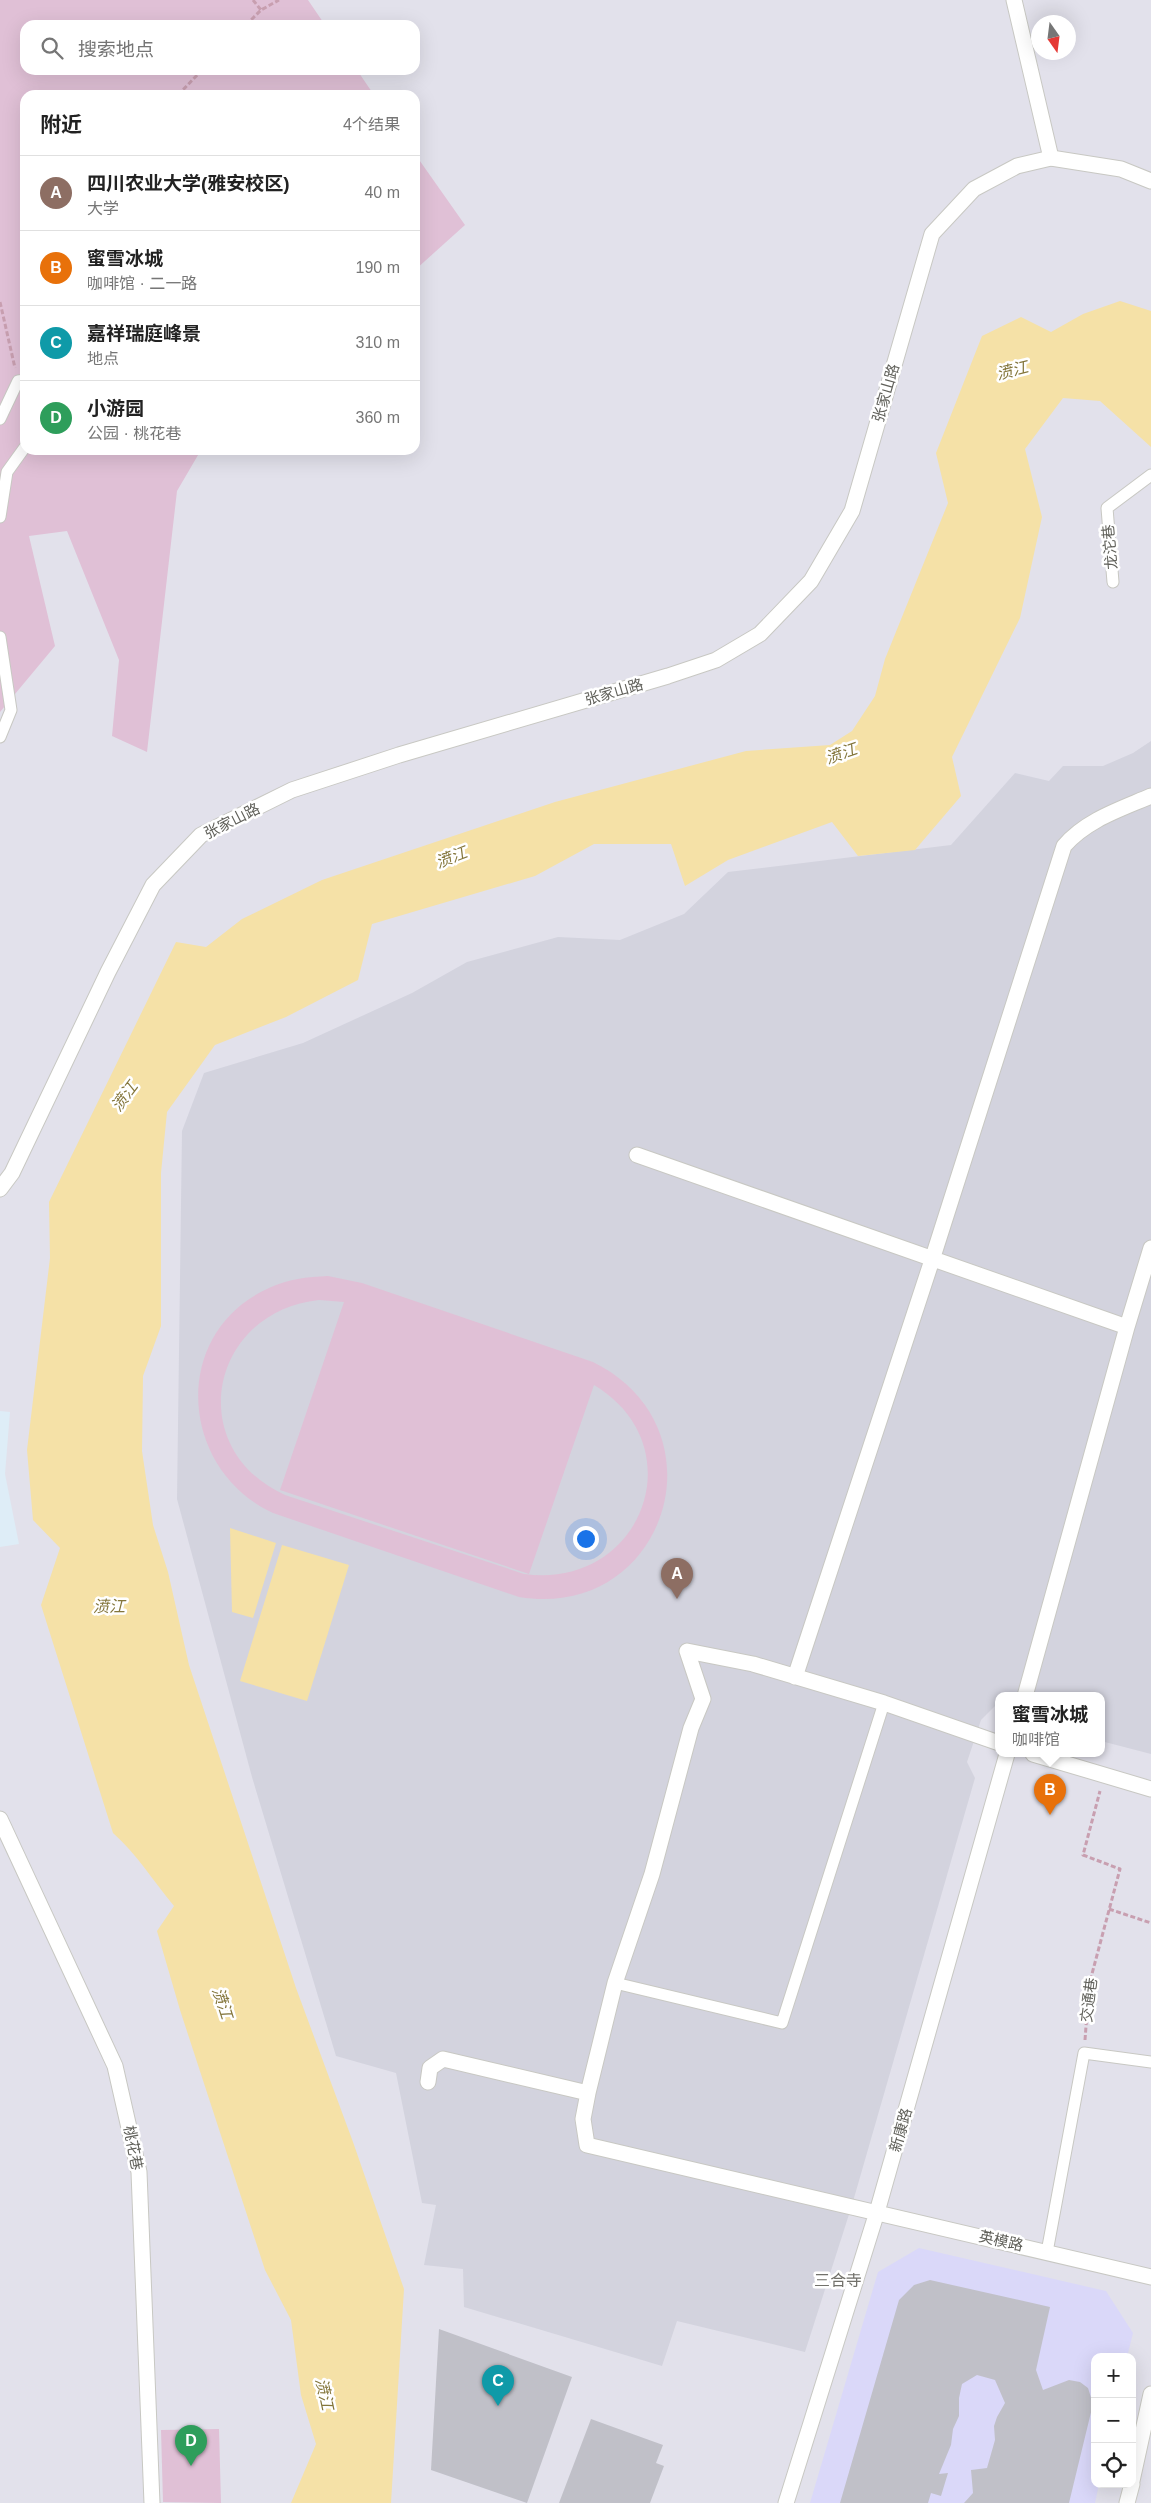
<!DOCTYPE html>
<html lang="zh">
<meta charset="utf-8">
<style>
:root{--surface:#fff;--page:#f2f2f2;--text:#222;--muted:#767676;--line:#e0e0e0;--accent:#0f766e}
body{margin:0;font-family:Helvetica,"Noto Sans SC",sans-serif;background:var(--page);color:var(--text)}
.controls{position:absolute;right:15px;bottom:15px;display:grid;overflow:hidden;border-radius:10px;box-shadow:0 5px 20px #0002}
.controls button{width:45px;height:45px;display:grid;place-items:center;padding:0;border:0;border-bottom:1px solid var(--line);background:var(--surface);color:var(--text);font:25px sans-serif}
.compass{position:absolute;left:1031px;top:15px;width:45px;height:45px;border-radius:50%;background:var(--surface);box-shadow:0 5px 20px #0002;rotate:166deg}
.you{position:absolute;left:585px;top:1538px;width:18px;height:18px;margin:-12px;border:4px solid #fff;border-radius:50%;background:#1a73e8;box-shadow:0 0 0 8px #1a73e833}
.badge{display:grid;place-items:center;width:32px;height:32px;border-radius:50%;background:var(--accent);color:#fff;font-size:16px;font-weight:700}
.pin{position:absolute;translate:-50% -41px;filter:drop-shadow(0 1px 2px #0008)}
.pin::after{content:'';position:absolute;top:26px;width:18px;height:15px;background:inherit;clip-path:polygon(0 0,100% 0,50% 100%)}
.popup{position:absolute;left:995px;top:1692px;width:110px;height:65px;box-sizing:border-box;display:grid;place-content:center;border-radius:10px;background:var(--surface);filter:drop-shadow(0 1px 4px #0005);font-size:16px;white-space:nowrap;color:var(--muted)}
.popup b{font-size:19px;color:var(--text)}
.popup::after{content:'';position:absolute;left:50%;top:100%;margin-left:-10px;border:10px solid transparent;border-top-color:var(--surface)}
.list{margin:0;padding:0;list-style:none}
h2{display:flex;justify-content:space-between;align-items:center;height:65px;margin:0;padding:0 20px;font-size:21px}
h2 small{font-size:16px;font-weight:400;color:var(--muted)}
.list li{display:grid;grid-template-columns:32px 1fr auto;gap:15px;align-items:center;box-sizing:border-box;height:75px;padding:0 20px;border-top:1px solid var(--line)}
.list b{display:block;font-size:19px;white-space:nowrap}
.list p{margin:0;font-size:16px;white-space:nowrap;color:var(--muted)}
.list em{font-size:16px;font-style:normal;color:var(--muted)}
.icon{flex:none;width:28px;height:28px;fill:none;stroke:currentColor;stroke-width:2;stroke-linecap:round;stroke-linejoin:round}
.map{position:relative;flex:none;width:1151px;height:2503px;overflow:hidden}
.search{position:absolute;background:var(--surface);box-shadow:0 5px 20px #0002;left:20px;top:20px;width:400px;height:55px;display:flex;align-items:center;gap:12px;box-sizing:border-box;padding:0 18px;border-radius:15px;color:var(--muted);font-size:19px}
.panel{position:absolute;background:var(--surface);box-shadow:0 5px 20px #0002;left:20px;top:90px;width:400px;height:365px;border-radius:15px}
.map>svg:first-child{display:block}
.commercial{fill:#dad8f9}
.education{fill:#d3d3de}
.medical{fill:#deedf7}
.green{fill:#e0c0d6;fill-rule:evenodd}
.water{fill:#f5e1a7}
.building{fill:#c0c0c8}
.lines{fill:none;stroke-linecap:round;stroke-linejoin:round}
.service-casing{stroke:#c8c8c3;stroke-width:13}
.minor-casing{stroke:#c8c8c3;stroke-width:17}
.tertiary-casing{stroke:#c8c8c3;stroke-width:17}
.secondary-casing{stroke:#cacac3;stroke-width:17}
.path{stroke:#c89fb0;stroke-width:3;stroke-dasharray:5 2.5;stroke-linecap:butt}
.service{stroke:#fff;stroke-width:11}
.minor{stroke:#fff;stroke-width:15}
.tertiary{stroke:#fff;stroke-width:15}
.secondary{stroke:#fff;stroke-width:15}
.labels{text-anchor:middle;stroke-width:5;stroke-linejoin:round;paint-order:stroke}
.street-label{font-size:15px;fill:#60605a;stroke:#fff}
.water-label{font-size:16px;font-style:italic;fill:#84763b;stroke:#fff}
.neighbourhood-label{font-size:16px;fill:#72716b;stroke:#fff}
</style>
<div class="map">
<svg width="1151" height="2503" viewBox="0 0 1151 2503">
<rect width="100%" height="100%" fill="#e2e1eb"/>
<path class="commercial" d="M919,2248L1106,2291L1133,2333L1127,2357H1095V2484H1099L1095,2503H810L878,2272Z"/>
<path class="education" d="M1151,741V1754L1101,1741V1696H999V1702L981,1720L967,1762L975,1778L852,2205L805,2352L677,2321L662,2366L464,2307L463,2269L424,2265L436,2205L422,2203L396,2073L336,2056L252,1777L177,1499L182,1131L204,1073L303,1043L412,993L467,962L558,937L620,940L684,914L728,872L951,845L1015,773L1049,781L1063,766H1103L1133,753Z"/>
<path class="medical" d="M0,1411L10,1412L5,1474L19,1544L0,1547Z"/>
<path class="green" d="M0,0H308L325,25H25V70H357L374,95H25V450H201L177,491L147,752L112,736L119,660L67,531L29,536L55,646L0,712Z
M415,154L465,225L415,270Z
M328,1276L362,1283L593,1362C727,1428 666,1621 519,1597L273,1513C178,1469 170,1332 269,1288C288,1279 307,1277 328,1276ZM319,1300L344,1302L280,1490L529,1574L594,1385C696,1446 642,1590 524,1574L285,1495C183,1449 209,1312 319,1300Z
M219,2429L221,2503L163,2502L161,2430Z"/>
<path class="water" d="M1120,301L1151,311V447L1100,401L1063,398L1025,449L1042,517L1020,618L952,757L961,796L915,850L858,856L832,822L728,860L685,886L671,844H594L535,876L372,924L358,980L286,1017L215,1045L167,1112L161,1173V1326L143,1376L142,1451L153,1525L168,1572L189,1665L296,1988L353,2142L404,2289L391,2503H291L316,2444L301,2395L291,2320L265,2270L180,2010L157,1931L174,1906C154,1882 136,1853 113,1833L41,1605L60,1548L33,1520L27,1450L50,1258L49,1202L176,942L206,947L242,919L322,880L555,802L746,751L830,745L852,731L875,696L885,659L948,503L936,453L982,336L1021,317L1051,332L1083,314Z
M230,1528L276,1543L253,1618L232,1612Z
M282,1545L349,1565L307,1701L240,1681Z"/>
<path class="building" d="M930,2280L1050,2307L1036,2370L1043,2390L1069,2380L1080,2382L1088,2388L1093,2404L1069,2503H964L973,2493L971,2470L987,2468L995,2440L994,2426L997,2417L1005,2403L995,2380L977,2375L962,2384L959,2398V2416L953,2429L951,2445L939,2474L948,2473L941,2496L931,2493L928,2503H840L899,2300L914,2285Z
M439,2329L572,2377L527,2503L431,2470Z
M591,2419L663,2445L656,2463L664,2466L650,2503H559Z"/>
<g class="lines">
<defs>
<path id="service" d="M0,419L18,381L25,380
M0,517L7,472L25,447
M1113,582L1107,508L1151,475
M0,637L11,710L0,737
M615,1983L782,2023L884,1703
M1047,2252L1084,2053L1151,2062"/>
<path id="minor" d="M1014,0L1051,158
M637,1155L1127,1327
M795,1677L932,1260L1064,846C1086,820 1121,809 1151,796
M1025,1696L1127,1327L1151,1248
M1033,1754L1151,1789
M0,1819L115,2066L139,2172L152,2503
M428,2082L430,2068L443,2059L588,2093L583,2119L587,2145L1151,2277
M588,2093L615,1983L652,1874L691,1728L703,1699L687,1651L753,1664L884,1703L999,1743
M786,2503L877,2212L1007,1754"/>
<path id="tertiary" d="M0,1189L12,1173L108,972L153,885L201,835L292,790L399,755L668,676L716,660L760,634L811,581L852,511L932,234L974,189L1017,166L1051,158L1121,169L1151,181"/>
<path id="secondary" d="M1132,2481L1151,2394
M1127,2503L1132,2484"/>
</defs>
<use href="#service" class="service-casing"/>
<use href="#minor" class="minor-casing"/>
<use href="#tertiary" class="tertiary-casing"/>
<use href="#secondary" class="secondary-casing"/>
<path class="path" d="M253,0L261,10
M246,25L261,10L279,0
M178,95L202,70
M0,302L15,368
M1109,1909L1151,1923
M1085,2040L1089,1985L1120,1869L1083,1855L1100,1791"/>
<use href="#service" class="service"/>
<use href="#minor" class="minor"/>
<use href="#tertiary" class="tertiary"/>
<use href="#secondary" class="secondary"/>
</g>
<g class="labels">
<g class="street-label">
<text transform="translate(886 393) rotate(-74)" y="5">张家山路</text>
<text transform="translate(1110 547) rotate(-95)" y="5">龙沱巷</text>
<text transform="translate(614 692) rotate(-16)" y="5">张家山路</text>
<text transform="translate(232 821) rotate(-27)" y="5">张家山路</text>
<text transform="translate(1089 2000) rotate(-83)" y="5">交通巷</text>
<text transform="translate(901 2130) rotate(-74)" y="5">新康路</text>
<text transform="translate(133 2148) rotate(79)" y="5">桃花巷</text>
<text transform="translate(1001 2241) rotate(13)" y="5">英模路</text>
</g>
<g class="water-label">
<text transform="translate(1012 370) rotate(-14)" y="6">𣸣江</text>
<text transform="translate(841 753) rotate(-19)" y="6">𣸣江</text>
<text transform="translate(451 857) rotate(-21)" y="6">𣸣江</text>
<text transform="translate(124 1096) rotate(-53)" y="6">𣸣江</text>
<text x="109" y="1612">𣸣江</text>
<text transform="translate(223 2003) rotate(72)" y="6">𣸣江</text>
<text transform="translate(325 2394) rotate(78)" y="6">𣸣江</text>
</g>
<g class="neighbourhood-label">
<text x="838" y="2286">三合寺</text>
</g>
</g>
</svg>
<div class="controls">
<button>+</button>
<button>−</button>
<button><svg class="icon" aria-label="locate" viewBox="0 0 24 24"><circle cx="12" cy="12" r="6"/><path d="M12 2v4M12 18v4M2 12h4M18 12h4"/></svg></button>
</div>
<svg class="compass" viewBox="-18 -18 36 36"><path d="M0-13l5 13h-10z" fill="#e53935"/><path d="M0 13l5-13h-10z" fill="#767676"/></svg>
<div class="you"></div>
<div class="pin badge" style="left:677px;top:1599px;background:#8d6e63">A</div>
<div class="pin badge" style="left:1050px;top:1815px;background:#e8710a">B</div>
<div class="popup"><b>蜜雪冰城</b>咖啡馆</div>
<div class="pin badge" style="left:498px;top:2406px;background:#0f9aa8">C</div>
<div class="pin badge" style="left:191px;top:2466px;background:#2e9e5b">D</div>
<div class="search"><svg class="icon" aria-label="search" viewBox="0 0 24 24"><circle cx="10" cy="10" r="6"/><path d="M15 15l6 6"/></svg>搜索地点</div>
<section class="panel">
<h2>附近<small>4个结果</small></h2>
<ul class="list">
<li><span class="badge" style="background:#8d6e63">A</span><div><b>四川农业大学(雅安校区)</b><p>大学</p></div><em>40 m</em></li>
<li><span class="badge" style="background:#e8710a">B</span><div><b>蜜雪冰城</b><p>咖啡馆 · 二一路</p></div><em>190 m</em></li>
<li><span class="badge" style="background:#0f9aa8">C</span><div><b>嘉祥瑞庭峰景</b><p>地点</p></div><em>310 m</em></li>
<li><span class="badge" style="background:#2e9e5b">D</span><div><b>小游园</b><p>公园 · 桃花巷</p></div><em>360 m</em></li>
</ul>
</section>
</div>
